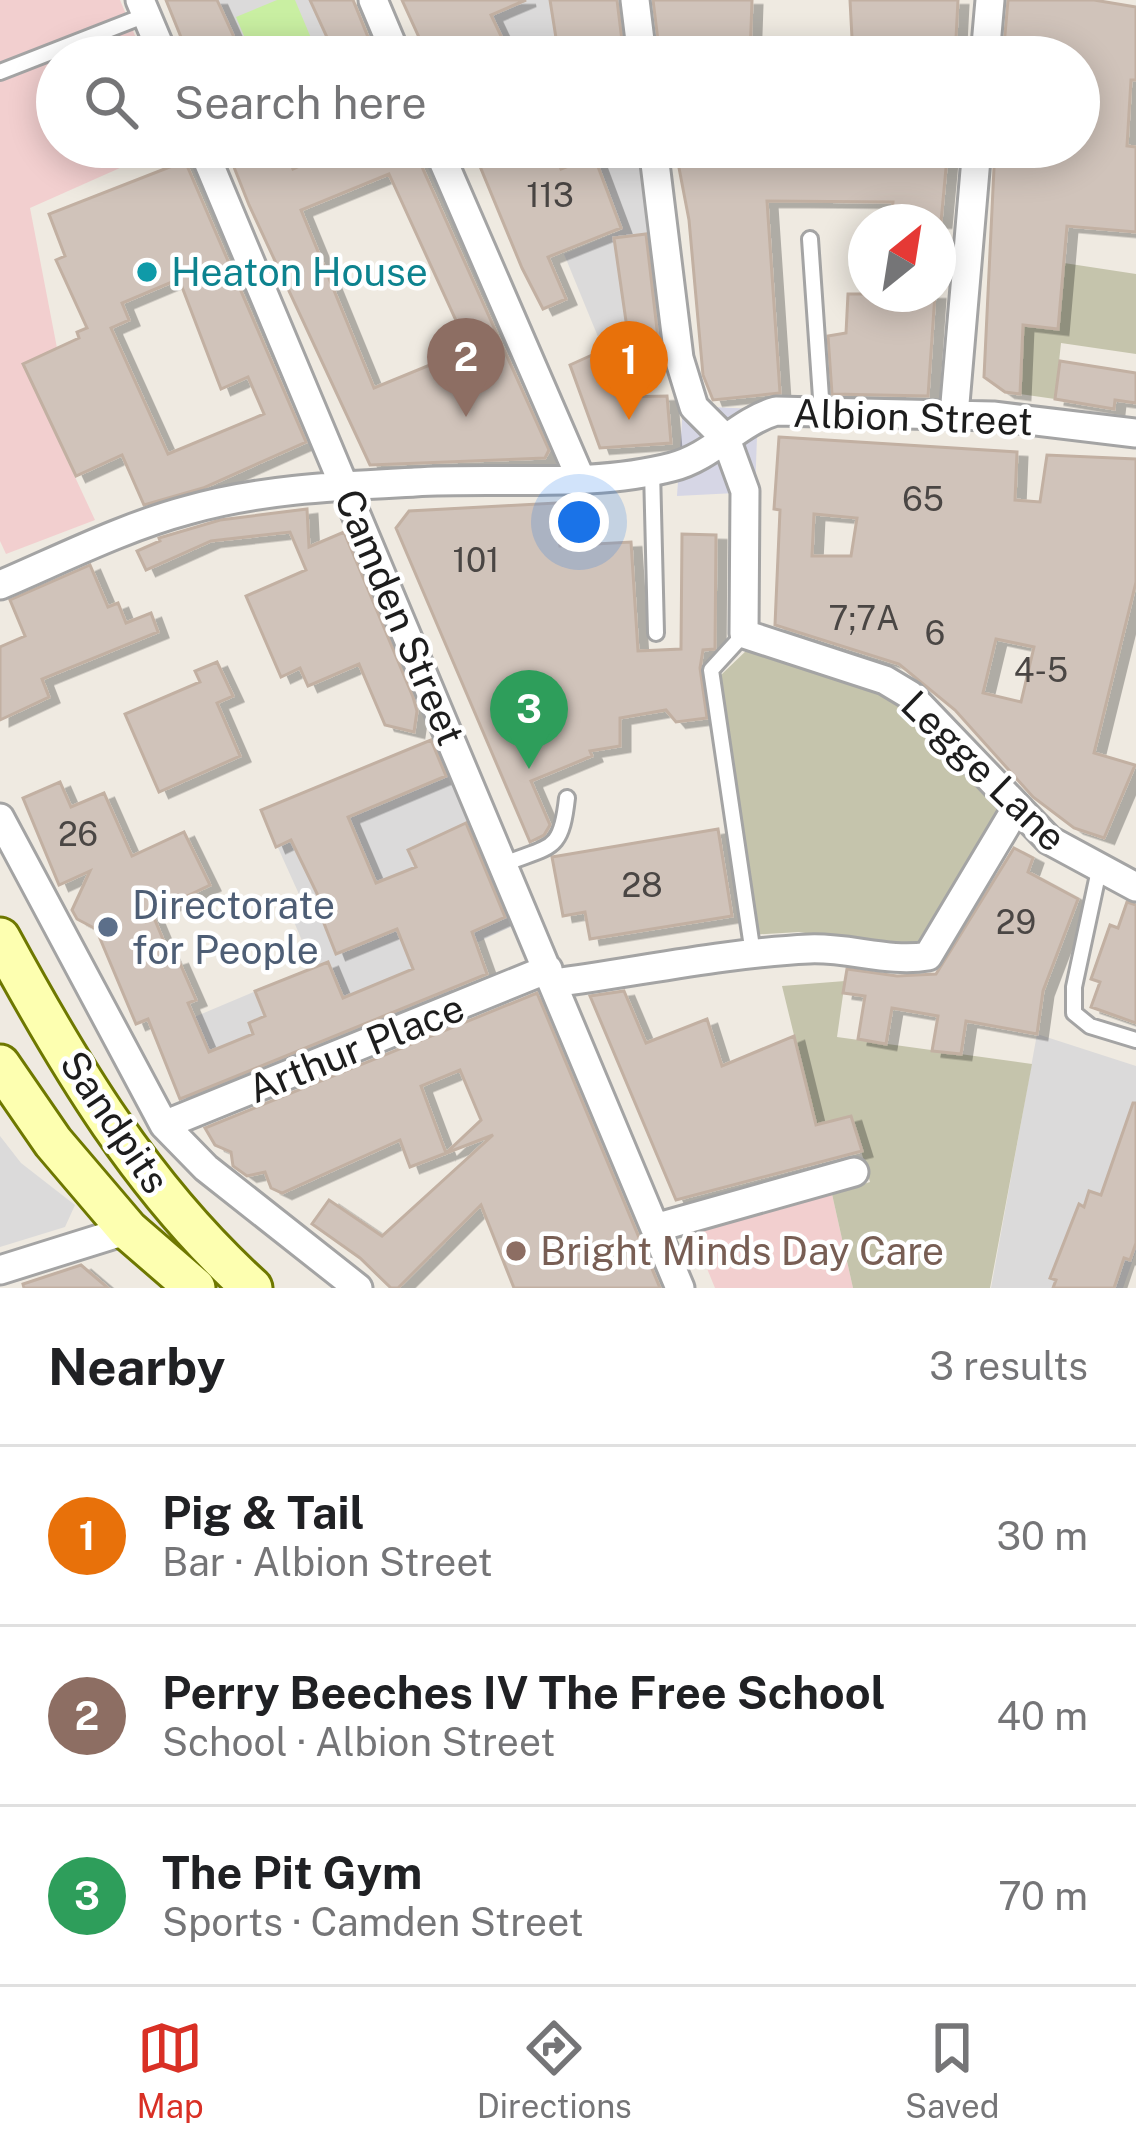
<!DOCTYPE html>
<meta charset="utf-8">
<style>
:root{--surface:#fff;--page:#f2f2f2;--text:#202124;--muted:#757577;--line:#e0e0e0;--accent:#d93025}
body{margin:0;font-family:"Public Sans",sans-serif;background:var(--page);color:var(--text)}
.compass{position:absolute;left:848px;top:204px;width:108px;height:108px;border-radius:50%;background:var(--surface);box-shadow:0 6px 30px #0003;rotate:30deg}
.you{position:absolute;left:579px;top:522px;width:42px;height:42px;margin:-30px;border:9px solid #fff;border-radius:50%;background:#1a73e8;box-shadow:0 0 0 18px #1a73e833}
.badge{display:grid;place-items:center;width:78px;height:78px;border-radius:50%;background:var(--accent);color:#fff;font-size:39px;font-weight:700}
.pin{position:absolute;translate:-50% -99px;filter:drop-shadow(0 3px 6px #0008)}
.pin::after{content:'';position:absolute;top:63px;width:42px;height:36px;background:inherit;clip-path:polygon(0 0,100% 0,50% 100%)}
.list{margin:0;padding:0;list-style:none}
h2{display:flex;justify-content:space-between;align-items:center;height:156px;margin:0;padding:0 48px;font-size:51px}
h2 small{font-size:39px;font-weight:400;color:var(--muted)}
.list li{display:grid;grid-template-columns:78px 1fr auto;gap:36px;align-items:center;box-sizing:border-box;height:180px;padding:0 48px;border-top:3px solid var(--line)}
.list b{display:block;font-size:45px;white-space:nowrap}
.list p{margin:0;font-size:39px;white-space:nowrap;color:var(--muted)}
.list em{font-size:39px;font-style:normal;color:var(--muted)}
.icon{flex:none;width:66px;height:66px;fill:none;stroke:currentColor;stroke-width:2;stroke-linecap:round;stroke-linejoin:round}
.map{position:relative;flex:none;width:1136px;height:1288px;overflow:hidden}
.search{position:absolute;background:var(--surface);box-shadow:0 6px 30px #0003;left:36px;right:36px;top:36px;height:132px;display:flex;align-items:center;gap:30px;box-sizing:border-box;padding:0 42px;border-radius:66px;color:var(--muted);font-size:45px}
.sheet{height:696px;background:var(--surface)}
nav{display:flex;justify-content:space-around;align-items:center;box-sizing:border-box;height:168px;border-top:3px solid var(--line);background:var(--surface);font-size:33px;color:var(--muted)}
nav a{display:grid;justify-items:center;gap:6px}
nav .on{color:var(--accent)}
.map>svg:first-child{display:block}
.residential{fill:#dbdada}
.commercial{fill:#f2cfcf}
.construction{fill:#c5c4ac}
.grass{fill:#c9efa2}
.plaza{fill:#d6d6e5}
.building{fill:#d0c3ba;stroke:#c2b0a2;stroke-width:3;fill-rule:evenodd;filter:url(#shadow)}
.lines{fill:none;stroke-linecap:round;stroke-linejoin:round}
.service-casing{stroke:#a4a4a4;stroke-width:20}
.minor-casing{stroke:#a4a4a4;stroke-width:33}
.secondary-casing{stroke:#6e7800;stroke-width:45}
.service{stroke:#fff;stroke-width:14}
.minor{stroke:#fff;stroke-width:27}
.secondary{stroke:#fdffb0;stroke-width:39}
.culture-dot{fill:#0f9aa8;stroke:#fff;stroke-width:4.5}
.service-dot{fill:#5c6f8a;stroke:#fff;stroke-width:4.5}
.education-dot{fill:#8d6e63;stroke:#fff;stroke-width:4.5}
.labels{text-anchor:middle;stroke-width:9;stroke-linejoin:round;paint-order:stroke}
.number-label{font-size:33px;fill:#4a4644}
.culture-label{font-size:39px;fill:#0d838f;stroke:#fff;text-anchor:start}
.street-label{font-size:39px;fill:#1d1d1d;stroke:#fff}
.service-label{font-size:39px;fill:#4e5e75;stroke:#fff;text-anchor:start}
.education-label{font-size:39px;fill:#785e54;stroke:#fff;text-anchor:start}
</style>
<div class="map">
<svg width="1136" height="1288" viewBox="0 0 1136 1288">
<defs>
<filter id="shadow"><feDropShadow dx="10" dy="5.5" stdDeviation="0" flood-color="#0004"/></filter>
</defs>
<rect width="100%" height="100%" fill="#efeae1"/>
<path class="residential" d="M166,0H353L376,57H189Z
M402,0H617L626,57H428Z
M555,147H638L665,341L603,349L564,254L622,230L594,156L562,167Z
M438,737L517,924L440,960L454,995L183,1104L154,1034L313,967L292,917L307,912L261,810Z
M1037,1034L1136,1066V1251L1123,1288H991Z
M0,1136L21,1163L75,1205L65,1227L0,1247Z"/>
<path class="commercial" d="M0,0H120L144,57H57V147H167L30,208L57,348L23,365L95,520L6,554L0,541Z
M832,1194L853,1288H715L692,1232Z"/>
<path class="construction" d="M1064,263L1136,274V354L1061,343L1055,399L1020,394L1023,325L1058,329Z
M749,648L885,695L909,711L1003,807L934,935L908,950L799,932L749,935L721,675Z
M845,981L837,1037L1032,1064L990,1288H853L832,1194L870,1182L851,1116L816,1125L782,986Z"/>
<path class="grass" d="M277,0H295L319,57H253L236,17Z"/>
<path class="plaza" d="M683,406L758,409L755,492L677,496Z"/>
<path class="building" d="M166,0H217L243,57H189Z
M310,0H353L376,57H336Z
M402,0H526L491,15L511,57H428Z
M550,0H617L624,57H559Z
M653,0H752L750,57H660Z
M850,0H958L955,57H853Z
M1008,0H1094L1136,7V80H1131L1127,146L1136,147V232L1067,226L1058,329L1023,325L1020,394L1005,392L984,377L995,147H1079V57H1003Z
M226,147H284L293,169L342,147H413L549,450L545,458L370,465L249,205ZM389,174L469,349L374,388L301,210Z
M472,147H553L561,169L594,156L621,228L548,257L566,299L543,309L522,268Z
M675,147H948L941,222H891L893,202L767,201L780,393L713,400L703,375L689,220Z
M185,161L306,442L203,488L144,505L122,455L76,476L23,364L79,338L77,332L87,328L56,260L65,256L49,214ZM179,279L221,389L248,377L264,414L168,454L111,328L129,320L122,303Z
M646,234L658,338L629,342L614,238Z
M848,294H935L928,396L832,394L828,336L846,333Z
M601,351L618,397L667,396L671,443L600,448L570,365Z
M1060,361L1136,373V403L1115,400L1114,409L1055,399Z
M779,437L1017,452L1015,500L1040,502L1047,455L1136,459V582L1094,753L1135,765L1104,838L1074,828L1033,797L955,710L899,664L775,625L780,510L774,509ZM814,514L857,518L851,556H812ZM996,639L1034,647L1021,702L983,693Z
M556,503L560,546L631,542L638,651L681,649L682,534L716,535L715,649L703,650L700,668L707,718L676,722L666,710L620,718V746L590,751L592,756L531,781L550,825L544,835L530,842L396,528L409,511Z
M307,509L309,547L344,532L413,697L417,711L414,732L385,725L359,664L308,686L300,668L281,677L246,596L306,570L290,532L211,541L146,570L137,551L160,541L159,538L220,520Z
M90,565L108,607L118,603L126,623L151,613L158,632L42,679L49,697L0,720V647L25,636L10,600Z
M217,662L233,696L217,703L240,756L159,792L125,714L200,682L195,671Z
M431,740L446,776L348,817L376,883L416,867L408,850L466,823L505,917L472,932L487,974L180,1099L148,1019L136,1024L96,929L77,919L72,910L90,871L59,885L23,798L60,782L71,807L104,793L132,856L184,832L210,885L152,913L172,961L178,959L196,1000L188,1003L209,1052L253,1034L249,1023L265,1016L255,991L328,962L343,998L413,969L397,929L336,954L318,908L323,906L291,840L276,847L261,810Z
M718,829L732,916L590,939L585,912L563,916L552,857Z
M1014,848L1033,858L1028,872L1078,899L1043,991L1037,1034L966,1021L961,1054L932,1051L938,1016L892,1008L886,1044L858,1039L865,996L843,993L847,969L897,976L936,974Z
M1127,902L1136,905V1023L1091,1007L1100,982L1091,979L1110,925L1118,928Z
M624,991L646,1043L707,1019L722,1066L794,1036L816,1125L851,1116L862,1151L676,1200L590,996Z
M537,993L660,1288H514L481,1205L398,1288H391L360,1258L312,1224L329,1200L382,1236L493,1135L410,1167L400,1140L282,1193L271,1188L265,1172L247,1176L233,1166L231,1152L215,1145L205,1128ZM460,1070L481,1120L446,1153L421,1086Z
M1133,1103H1136V1243L1130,1260L1124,1258L1114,1288H1053L1056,1280L1050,1278L1079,1204L1084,1207L1089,1191L1101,1195Z
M81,1265L108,1288H24L23,1284Z"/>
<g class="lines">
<defs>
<path id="service" d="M0,72L146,15
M810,239L822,412
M652,470L656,633
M744,634L711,670L753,954
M504,864C552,845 561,852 567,798
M1099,870L1074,987V1013L1090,1026L1136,1040"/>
<path id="minor" d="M140,0L164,57
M373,0L397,57
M635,0L642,57
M985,57L990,0
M202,147L680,1288
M437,147L580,477
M653,147L679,358L694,407L726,439L745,491L744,634L885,680L910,695L1049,840L1136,887
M954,415L977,147
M0,585C61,559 124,527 188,510C261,489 340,486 415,482C498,477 592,488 672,467C712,457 738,422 776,411L993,416L1136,433
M0,818L164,1125L206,1168L358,1288
M553,983C637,972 724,953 809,949C849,947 889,963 928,956L1017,807
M164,1125L548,969
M655,1228L854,1172
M0,1270L128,1230"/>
<path id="secondary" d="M0,938C70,1067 142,1188 252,1288
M0,1065L53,1142L128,1230L195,1288"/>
</defs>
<use href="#service" class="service-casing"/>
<use href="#minor" class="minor-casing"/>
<use href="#secondary" class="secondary-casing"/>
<use href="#service" class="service"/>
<use href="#minor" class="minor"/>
<use href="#secondary" class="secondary"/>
</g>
<circle class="culture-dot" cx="147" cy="272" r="12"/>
<circle class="service-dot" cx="108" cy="927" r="12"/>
<circle class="education-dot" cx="516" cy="1251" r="12"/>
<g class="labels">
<g class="number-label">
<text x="550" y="207">113</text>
<text x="923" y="511">65</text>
<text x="476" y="572">101</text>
<text x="864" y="630">7;7A</text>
<text x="935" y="645">6</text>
<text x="1041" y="682">4-5</text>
<text x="78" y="846">26</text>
<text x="642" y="897">28</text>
<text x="1016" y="934">29</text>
</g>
<g class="culture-label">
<text x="171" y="286">Heaton House</text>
</g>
<g class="street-label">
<text transform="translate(913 417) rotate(2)" y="14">Albion Street</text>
<text transform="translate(400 617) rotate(67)" y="14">Camden Street</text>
<text transform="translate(984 771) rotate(44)" y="14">Legge Lane</text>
<text transform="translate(356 1048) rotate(-22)" y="14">Arthur Place</text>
<text transform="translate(115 1122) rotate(56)" y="14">Sandpits</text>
</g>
<g class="service-label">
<text x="132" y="919">Directorate<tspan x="132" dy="45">for People</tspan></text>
</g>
<g class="education-label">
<text x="540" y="1265">Bright Minds Day Care</text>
</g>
</g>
</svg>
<svg class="compass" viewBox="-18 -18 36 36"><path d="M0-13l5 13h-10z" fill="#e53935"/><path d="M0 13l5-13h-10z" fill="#757577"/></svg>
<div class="you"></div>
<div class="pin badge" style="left:629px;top:420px;background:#e8710a">1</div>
<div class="pin badge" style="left:466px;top:417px;background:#8d6e63">2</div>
<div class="pin badge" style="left:529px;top:769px;background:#2e9e5b">3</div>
<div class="search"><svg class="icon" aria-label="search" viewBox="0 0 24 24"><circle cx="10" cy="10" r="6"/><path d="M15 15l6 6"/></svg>Search here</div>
</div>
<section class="sheet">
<h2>Nearby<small>3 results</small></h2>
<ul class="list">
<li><span class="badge" style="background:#e8710a">1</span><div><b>Pig &amp; Tail</b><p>Bar · Albion Street</p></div><em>30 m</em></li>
<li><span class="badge" style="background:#8d6e63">2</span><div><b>Perry Beeches IV The Free School</b><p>School · Albion Street</p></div><em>40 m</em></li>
<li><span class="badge" style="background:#2e9e5b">3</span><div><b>The Pit Gym</b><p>Sports · Camden Street</p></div><em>70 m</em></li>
</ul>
</section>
<nav>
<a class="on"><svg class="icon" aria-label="map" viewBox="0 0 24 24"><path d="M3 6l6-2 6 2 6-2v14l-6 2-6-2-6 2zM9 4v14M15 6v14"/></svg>Map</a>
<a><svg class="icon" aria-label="directions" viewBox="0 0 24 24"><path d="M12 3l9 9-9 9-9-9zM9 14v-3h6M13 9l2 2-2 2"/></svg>Directions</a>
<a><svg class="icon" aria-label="saved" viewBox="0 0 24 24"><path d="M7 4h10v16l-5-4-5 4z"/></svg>Saved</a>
</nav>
